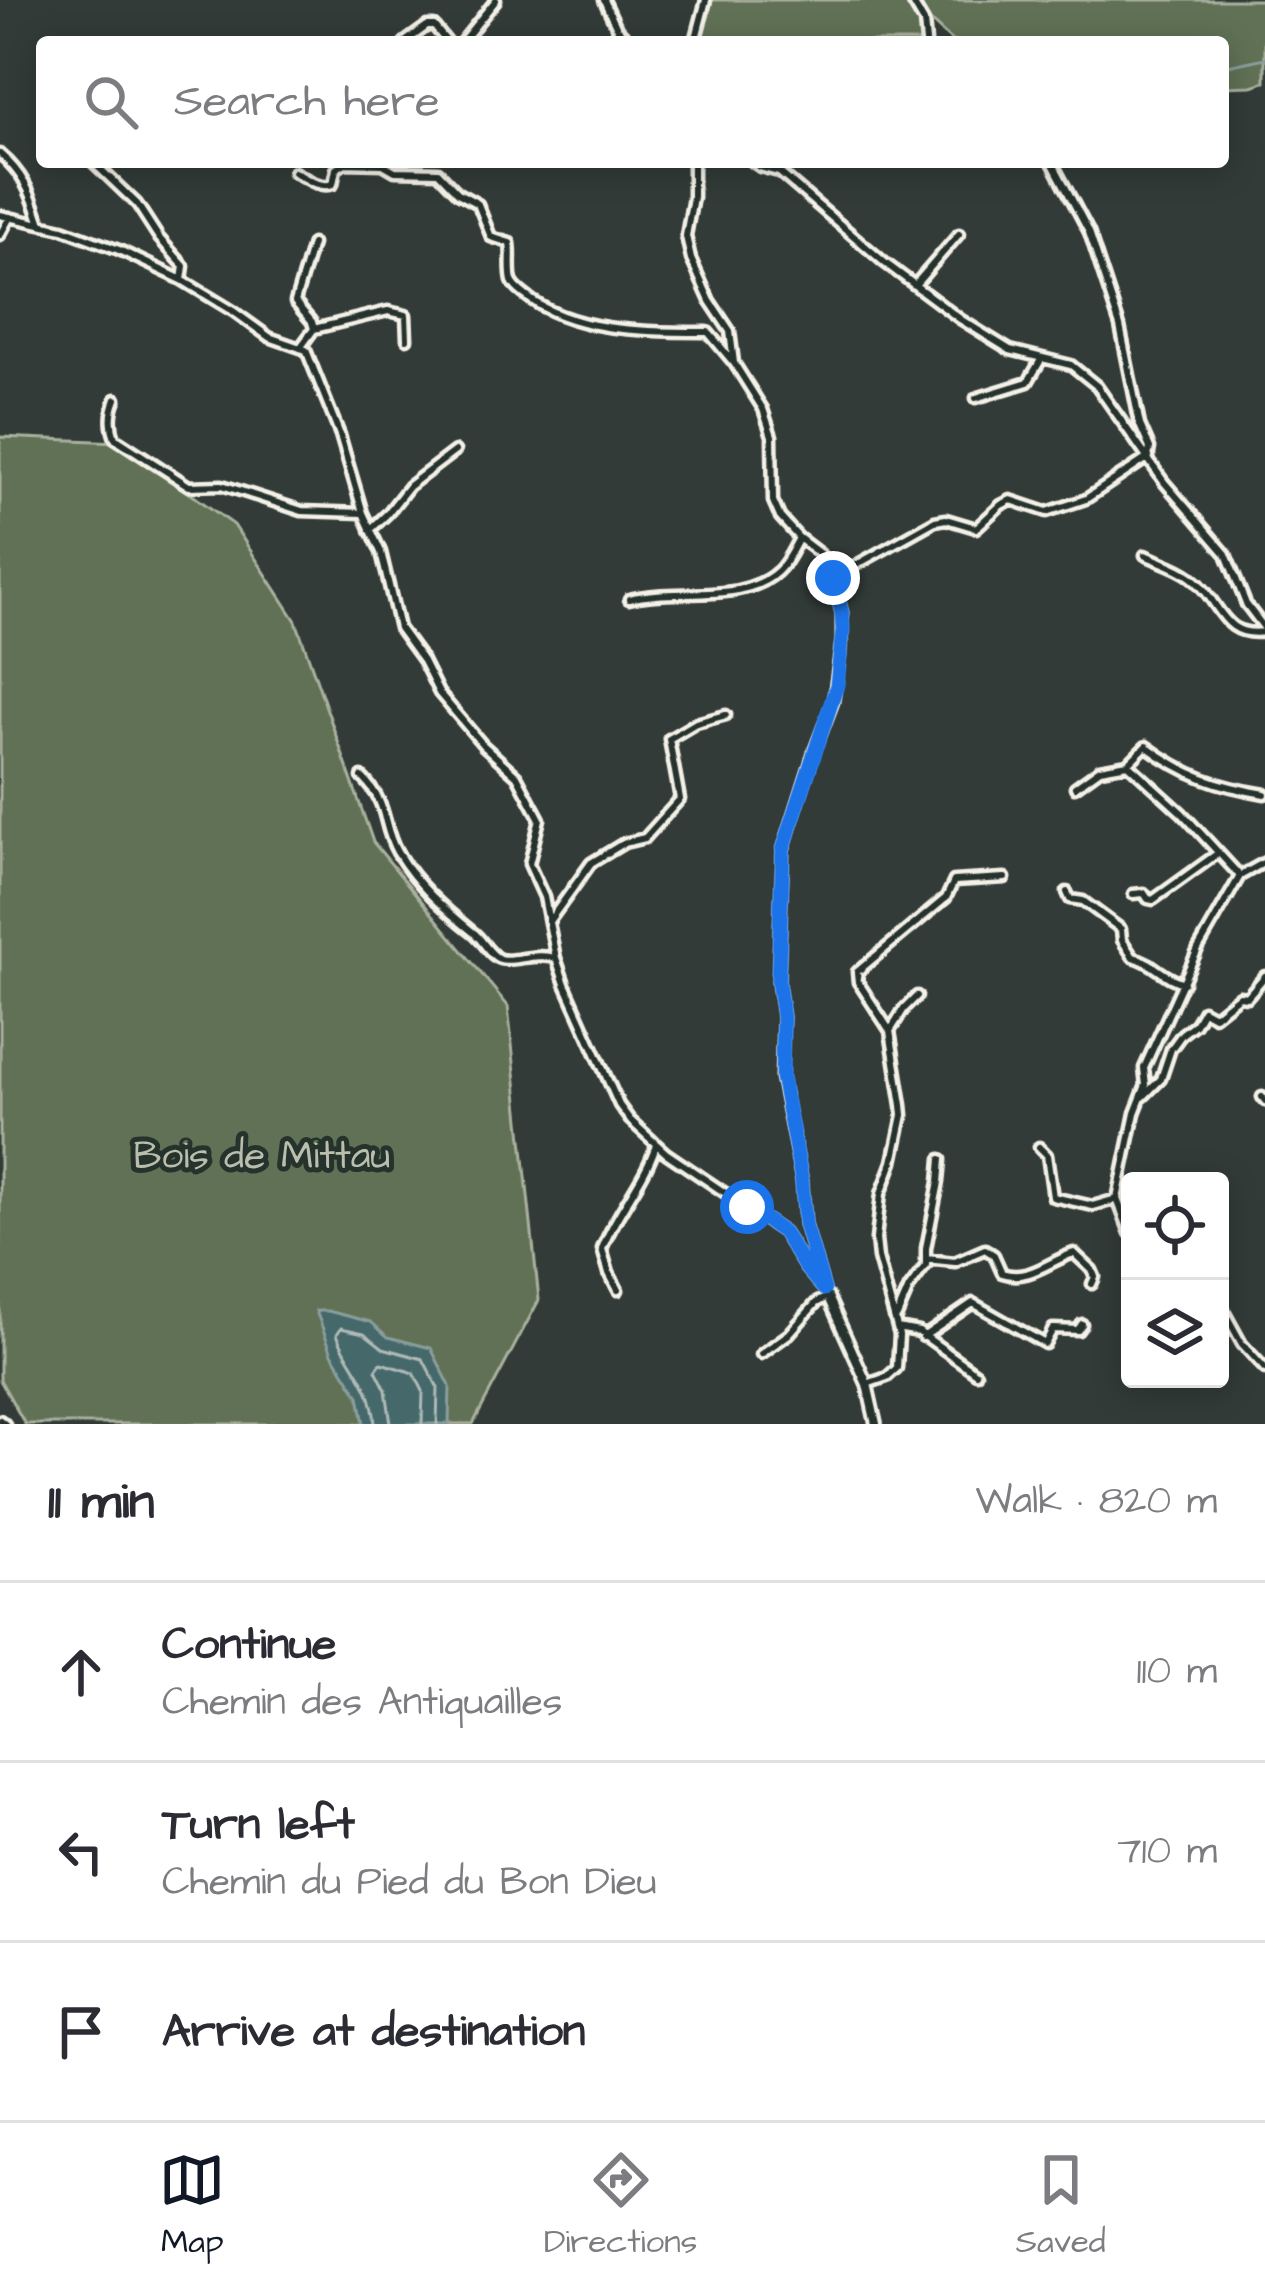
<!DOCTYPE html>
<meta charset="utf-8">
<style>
:root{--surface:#fff;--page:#f2f2f3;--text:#2b2b33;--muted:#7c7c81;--line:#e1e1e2;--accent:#111827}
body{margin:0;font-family:"Architects Daughter",sans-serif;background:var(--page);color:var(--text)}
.controls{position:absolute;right:36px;bottom:36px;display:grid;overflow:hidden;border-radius:12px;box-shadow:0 6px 30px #0003}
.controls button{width:108px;height:108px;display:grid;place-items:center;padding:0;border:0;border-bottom:3px solid var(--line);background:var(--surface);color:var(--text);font:60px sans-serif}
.stop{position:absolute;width:36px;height:36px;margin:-27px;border:9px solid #1a73e8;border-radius:50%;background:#fff}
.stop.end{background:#1a73e8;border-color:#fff;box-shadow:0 3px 12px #0008}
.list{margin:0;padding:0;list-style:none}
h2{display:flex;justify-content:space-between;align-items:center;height:156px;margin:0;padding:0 48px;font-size:51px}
h2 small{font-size:39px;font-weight:400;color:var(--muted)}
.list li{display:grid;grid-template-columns:78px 1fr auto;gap:36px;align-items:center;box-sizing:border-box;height:180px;padding:0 48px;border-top:3px solid var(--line)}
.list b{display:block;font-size:45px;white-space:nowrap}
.list p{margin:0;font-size:39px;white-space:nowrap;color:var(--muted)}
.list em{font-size:39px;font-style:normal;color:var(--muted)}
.icon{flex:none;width:66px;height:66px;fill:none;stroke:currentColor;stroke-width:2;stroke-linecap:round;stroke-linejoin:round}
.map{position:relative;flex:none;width:1265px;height:1424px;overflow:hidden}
.search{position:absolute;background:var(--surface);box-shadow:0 6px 30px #0003;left:36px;right:36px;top:36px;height:132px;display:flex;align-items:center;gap:30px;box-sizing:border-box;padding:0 42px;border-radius:12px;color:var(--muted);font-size:45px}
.sheet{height:696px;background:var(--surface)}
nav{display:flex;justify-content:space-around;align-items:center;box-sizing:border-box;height:168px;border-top:3px solid var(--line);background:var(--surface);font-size:33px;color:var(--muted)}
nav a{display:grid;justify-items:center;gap:6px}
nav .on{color:var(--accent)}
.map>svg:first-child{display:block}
.green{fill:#607154;stroke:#aab19e;stroke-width:3}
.water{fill:#44676a;stroke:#8a9e9c;stroke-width:3}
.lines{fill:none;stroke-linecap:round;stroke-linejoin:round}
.shore{stroke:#aebab6;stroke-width:3}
.stream{stroke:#8a9e9c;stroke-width:3}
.street-casing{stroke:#f4f1e8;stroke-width:15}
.secondary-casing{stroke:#f4f1e8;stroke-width:16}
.street{stroke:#26332d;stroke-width:6}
.secondary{stroke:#26332d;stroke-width:8}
.route{stroke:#1a73e8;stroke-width:15}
.labels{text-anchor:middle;stroke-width:10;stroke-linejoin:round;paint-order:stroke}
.park-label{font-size:39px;fill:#b9bead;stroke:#26332d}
</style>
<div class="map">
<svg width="1265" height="1424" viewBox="0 0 1265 1424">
<rect width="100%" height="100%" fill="#323b38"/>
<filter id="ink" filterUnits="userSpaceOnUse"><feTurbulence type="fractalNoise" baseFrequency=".00833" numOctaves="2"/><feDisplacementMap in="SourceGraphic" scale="24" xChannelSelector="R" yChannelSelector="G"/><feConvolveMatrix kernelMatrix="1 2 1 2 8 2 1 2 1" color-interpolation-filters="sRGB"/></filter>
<g filter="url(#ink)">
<path class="green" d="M708,0H907L922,28L923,42H700L709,15Z
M916,0H1265V82L1252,86L1223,87V42H953L923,14Z
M0,437L119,442L234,525L296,621L373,842L508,1006L539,1300L473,1424H25L0,1380Z"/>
<path class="water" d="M316,1311H328L371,1322L388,1337L431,1348L450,1386L449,1424H364L359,1396L332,1353Z"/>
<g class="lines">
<path class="shore" d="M375,1424C372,1380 351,1371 337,1334L341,1328L364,1333L383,1348L423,1359L438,1388L437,1424
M391,1424L386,1390L376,1370L381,1363L414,1373L423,1391L422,1424"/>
<path class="stream" d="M1223,67L1265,58"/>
<defs>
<path id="street" d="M604,0L617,28L630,42
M911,0L924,22L926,42
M405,42L427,26H434L447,42
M462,42L496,0
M695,42L706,0
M0,154C23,173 31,193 40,221
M93,162L137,204L159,238L184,266L182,280
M693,162V197L686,236L691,259L710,301L730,331L734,363L763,409L772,436L773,501L780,517L799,538L820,554L830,568L842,613V640L833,702L815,749L783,850L778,983L783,1017L781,1077L802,1181L805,1224L823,1286
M753,162L760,167L779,172L885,263L960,319L1010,350L1071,365L1097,386L1164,482L1226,554L1246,604L1265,629
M1052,162L1089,232L1120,326L1140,425L1150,448L1149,453
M294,172C306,178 320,189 333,184L336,169L345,163L383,164L395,171L438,172L458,193L478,204L491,237L510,243C512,255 509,269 512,281C515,288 519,290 525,295C571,333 650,332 708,332L734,363
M0,215L63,229L119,250L182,280L233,311L269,337L306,350L340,435L363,513L381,552L399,628L423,661L439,693L483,745L517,776L540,819L529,864L544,897L556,958L565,984L619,1105L630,1120L666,1153L783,1232L805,1267L824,1289
M0,235L10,217
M312,244L295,302L312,322L314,329
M915,285L959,234
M300,348L314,329L388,311L406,315L407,339
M976,398L1028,382L1042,358
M116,399C111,411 110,425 115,438L189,486L222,485L302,511L363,513
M370,530L387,514L409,486L455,451
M1145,555C1160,562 1178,567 1191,577C1221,599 1220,639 1265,632
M833,578L935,521L946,519L976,528L1001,505L1011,500L1047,512L1086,499L1149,457
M629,599C674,587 743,605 778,571C787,563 793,549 799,538
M1128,764L1146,746C1185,775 1217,786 1265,794
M362,777C390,805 381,824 397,852C417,885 444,909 474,933C482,939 490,956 500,959C513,963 535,952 555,958
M1075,787L1100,769L1128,764L1182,813L1240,876
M1067,892L1070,899L1083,901L1121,929L1122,940L1133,957C1155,962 1162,978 1184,983
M1133,894L1144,893L1148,899L1153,900L1217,854
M550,920L591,863L624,843L645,838L680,799L669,739L696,723L726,715
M890,1031L904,1009L917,996
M1143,1097L1161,1079L1171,1049L1182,1034L1195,1024L1203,1010L1214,1016L1239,996L1247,997L1265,976
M1262,1097L1265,1101
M1039,1147L1047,1155L1053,1197L1093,1206L1117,1199
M1130,1233L1117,1199L1135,1113L1146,1085L1144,1068L1198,949L1240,876L1265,862
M926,1259L955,1262L985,1249L994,1255L1002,1273C1029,1282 1049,1261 1074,1253L1092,1270L1095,1277L1092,1284
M618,1290L609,1273L602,1249C616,1212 644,1182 656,1145
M1220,1304L1242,1344L1265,1369
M897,1316L909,1288L926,1265V1248L939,1182L941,1159
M897,1328L919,1332L976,1373
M923,1337L973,1303L1045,1344L1053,1329L1078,1330L1082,1324
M761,1354L789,1334L816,1303L827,1297
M867,1384L887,1377L897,1368L899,1335L878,1258L876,1239L881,1194L893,1162L903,1115L902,1105L890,1031L858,982L857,972L946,898L954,881L1005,878
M0,1420L5,1424"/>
<path id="secondary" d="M828,1297L867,1384L876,1424"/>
</defs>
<use href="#street" class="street-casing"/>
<use href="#secondary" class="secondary-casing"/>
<use href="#street" class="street"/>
<use href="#secondary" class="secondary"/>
</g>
</g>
<g class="lines" filter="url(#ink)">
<path class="route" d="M747,1207L783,1232L805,1267L824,1289L805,1224L802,1181L782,1077L783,1017L778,982L783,850L837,685L843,630L842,613L833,578"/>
</g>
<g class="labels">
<g class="park-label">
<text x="262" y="1168">Bois de Mittau</text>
</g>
</g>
</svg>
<div class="controls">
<button><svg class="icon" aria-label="locate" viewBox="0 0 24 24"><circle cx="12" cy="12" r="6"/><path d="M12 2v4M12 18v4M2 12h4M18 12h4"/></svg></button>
<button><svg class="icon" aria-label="layers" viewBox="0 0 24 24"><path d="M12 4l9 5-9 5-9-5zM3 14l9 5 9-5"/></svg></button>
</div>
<div class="stop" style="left:747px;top:1207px"></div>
<div class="stop end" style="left:833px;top:578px"></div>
<div class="search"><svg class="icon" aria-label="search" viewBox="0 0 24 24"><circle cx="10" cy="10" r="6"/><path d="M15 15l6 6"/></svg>Search here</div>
</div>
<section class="sheet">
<h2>11 min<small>Walk · 820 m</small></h2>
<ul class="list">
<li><svg class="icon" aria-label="ahead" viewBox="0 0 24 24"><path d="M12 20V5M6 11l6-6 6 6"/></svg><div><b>Continue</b><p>Chemin des Antiquailles</p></div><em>110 m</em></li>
<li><svg class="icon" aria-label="left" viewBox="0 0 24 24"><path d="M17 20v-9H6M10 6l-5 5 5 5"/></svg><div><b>Turn left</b><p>Chemin du Pied du Bon Dieu</p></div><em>710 m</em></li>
<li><svg class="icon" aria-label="arrive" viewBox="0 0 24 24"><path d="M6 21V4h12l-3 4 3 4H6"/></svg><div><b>Arrive at destination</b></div></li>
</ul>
</section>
<nav>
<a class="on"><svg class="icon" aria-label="map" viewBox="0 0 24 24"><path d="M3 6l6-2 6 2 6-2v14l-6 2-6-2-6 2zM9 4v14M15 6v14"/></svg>Map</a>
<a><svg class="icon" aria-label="directions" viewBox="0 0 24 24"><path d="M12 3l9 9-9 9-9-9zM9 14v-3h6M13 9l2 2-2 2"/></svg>Directions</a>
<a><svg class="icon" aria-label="saved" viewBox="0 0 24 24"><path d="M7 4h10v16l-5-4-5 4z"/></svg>Saved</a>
</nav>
